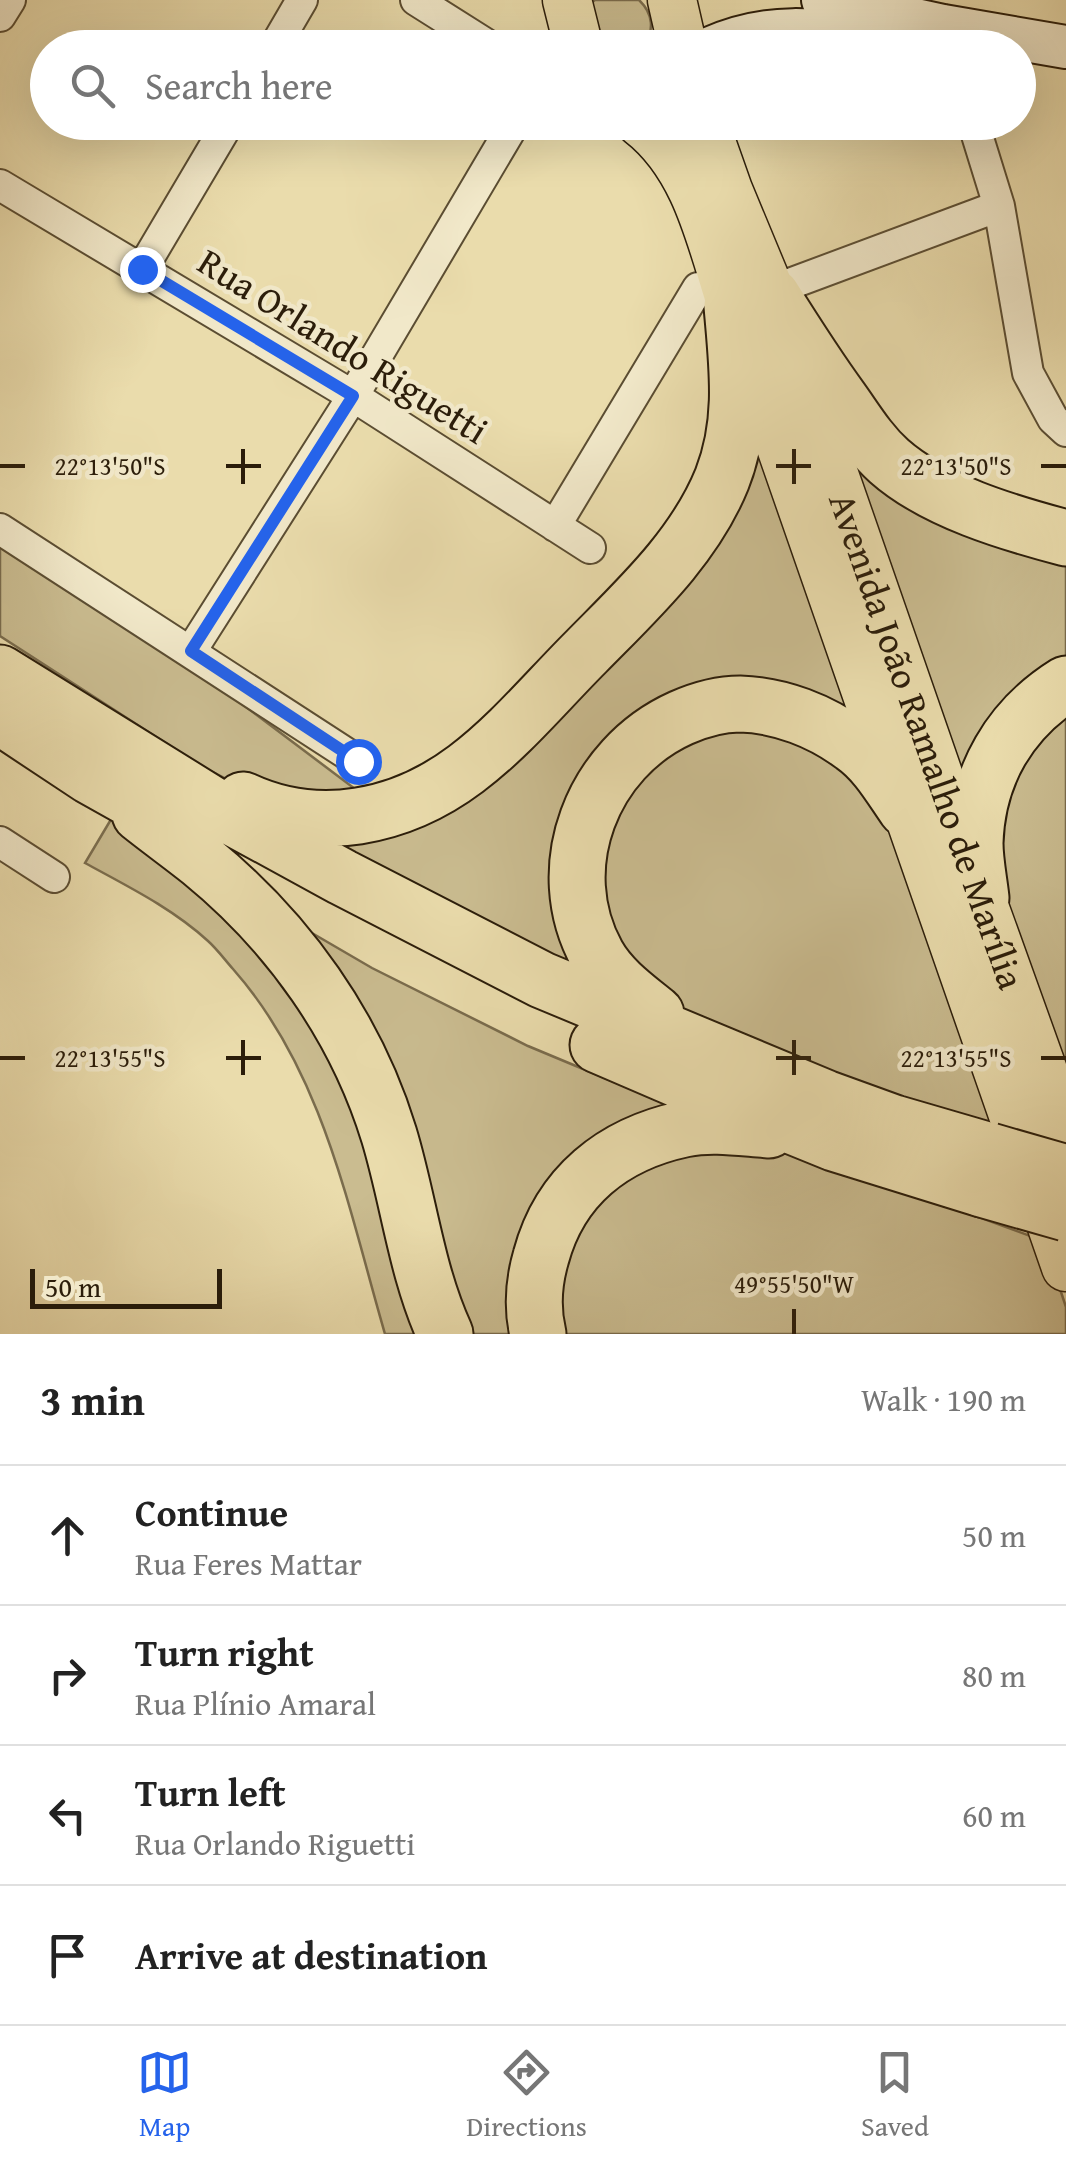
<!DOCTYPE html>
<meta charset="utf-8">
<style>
:root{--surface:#fff;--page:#f2f2f2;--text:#222;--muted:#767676;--line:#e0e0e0;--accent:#2563eb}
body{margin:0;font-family:"Gentium Book Plus",serif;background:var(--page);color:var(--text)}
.scale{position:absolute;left:30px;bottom:25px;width:192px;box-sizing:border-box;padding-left:10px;border:5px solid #2b1d0a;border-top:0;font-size:28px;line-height:35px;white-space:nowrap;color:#2b1d0a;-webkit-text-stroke:8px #f1e8c9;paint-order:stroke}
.stop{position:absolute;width:30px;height:30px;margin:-22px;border:8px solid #2563eb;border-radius:50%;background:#fff}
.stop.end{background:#2563eb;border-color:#fff;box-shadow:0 2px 10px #0008}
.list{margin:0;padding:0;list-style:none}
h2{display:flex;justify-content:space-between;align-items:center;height:130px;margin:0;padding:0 40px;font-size:42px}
h2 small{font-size:32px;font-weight:400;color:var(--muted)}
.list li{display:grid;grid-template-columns:65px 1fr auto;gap:30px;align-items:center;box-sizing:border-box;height:140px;padding:0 40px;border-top:2px solid var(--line)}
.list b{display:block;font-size:38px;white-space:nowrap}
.list p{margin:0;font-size:32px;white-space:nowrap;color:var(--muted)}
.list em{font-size:32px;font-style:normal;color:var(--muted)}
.icon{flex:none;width:55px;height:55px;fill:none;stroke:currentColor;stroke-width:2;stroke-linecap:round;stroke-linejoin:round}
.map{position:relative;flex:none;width:1066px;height:1334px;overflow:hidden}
.search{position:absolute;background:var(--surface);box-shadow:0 10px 40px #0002;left:30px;right:30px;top:30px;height:110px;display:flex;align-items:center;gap:25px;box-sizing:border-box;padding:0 35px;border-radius:55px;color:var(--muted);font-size:38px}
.sheet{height:690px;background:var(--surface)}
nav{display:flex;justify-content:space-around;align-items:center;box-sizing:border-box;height:140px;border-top:2px solid var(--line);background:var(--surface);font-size:28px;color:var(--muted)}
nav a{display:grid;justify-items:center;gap:5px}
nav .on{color:var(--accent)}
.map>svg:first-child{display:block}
.green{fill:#cabc90;stroke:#7a6c4d;stroke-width:2.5}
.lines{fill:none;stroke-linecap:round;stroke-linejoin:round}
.street-casing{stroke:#5b4d32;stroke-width:34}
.secondary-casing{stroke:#2b1d0a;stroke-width:46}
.primary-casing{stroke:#2b1d0a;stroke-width:51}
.highway-casing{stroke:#2b1d0a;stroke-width:59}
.street{stroke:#f1e8c9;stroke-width:30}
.secondary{stroke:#f1e8c9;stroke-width:42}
.primary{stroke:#eadcac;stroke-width:48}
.highway{stroke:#eadcac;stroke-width:55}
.highway-bridge-casing{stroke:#2b1d0a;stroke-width:59;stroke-linecap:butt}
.highway-bridge{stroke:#eadcac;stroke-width:55}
.route{stroke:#2563eb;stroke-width:12}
.ticks{fill:none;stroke:#2b1d0a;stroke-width:4}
.labels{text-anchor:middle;stroke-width:9;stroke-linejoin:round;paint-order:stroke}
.street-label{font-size:38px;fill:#2b1d0a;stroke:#f1e8c9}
.ticks-label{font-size:25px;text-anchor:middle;fill:#2b1d0a;stroke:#f1e8c9;stroke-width:9;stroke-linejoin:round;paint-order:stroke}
</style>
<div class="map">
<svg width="1066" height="1334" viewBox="0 0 1066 1334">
<rect width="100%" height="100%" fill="#eadcac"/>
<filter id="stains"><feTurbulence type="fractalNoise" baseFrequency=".002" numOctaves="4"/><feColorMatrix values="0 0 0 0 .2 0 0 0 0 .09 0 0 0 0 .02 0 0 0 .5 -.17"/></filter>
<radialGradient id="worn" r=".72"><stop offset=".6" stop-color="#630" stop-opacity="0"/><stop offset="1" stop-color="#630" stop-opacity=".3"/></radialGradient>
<path class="green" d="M595,0H639C654,14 654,31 644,47L590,48V4Z
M810,370L850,431L1066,549V675L968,821Z
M748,393L867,743L832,715L626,738L578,969L295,826L371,822L670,577Z
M0,544L193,667L375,804L250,791L201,766L0,636Z
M1066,693V1094L996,900L987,809Z
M755,715L886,795L1000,1131L934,1110L696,1023L589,915L629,763Z
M113,816L315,997L438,1334H385C348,1207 323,1071 233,969C225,960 217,949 208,941C172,908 127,886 85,863Z
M281,915L372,968L528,1046L691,1114L617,1139L531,1334H455Z
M773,1142L1044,1241L1066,1307V1334H547L550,1259L628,1153Z"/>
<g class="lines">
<defs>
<path id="street" d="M416,0L492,48
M0,16L10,0
M274,48L302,0
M973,122L999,206L1028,373L1053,419L1066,431
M0,185L353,396L590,548
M142,269L229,122
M787,285L999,206
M555,526L698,288
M0,529L358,761
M191,651L353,396L515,122
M0,842L54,877"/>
<path id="secondary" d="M823,0L943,26L1066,47
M711,48C767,23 818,28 876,40"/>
<g id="primary">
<path d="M567,0L579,48"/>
<path d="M672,0L683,48"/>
<path d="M640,122C697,166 711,241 732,306L1066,1267"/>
<path id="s1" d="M704,122L728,190L772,296L981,898L1066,1135"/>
</g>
<path id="highway" d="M772,296C794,331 816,366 841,400C856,421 869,443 889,461C934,501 1009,523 1066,538
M0,673L232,817L342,877L542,980L825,1098L894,1123L990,1151
M7,721L90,776L181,827
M243,800C318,835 401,818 466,769C510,736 547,691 586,652C637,600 694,548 722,479C745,421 737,365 732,306
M140,814C160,830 181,845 201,861C288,932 356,1027 389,1135C409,1201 416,1271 445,1334
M981,898C979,880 975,861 975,843C977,775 1010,719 1066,684
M656,1014C635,997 611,980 597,955C549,868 592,758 681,718C699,710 720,704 740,704C780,705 821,721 853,745C876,761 890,786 906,809
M598,1045L684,1082L834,1143L982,1189
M538,1334C532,1309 534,1281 541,1257C560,1186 613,1144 684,1129C712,1123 741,1128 769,1130"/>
</defs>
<use href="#street" class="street-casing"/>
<use href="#secondary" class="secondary-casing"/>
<use href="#primary" class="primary-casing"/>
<use href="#highway" class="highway-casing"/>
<use href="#street" class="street"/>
<use href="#secondary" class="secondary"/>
<use href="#primary" class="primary"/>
<use href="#highway" class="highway"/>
<defs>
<path id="highway-bridge" d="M990,1151L1066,1173
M982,1189L1066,1213"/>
</defs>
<use href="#highway-bridge" class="highway-bridge-casing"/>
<use href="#highway-bridge" class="highway-bridge"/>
</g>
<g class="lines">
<path class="route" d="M142,269L353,396L191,651L358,761"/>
</g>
<path class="ticks" d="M243,449V484M794,449V484M0,466H25M226,466H261M776,466H811M1041,466H1066M243,1040V1075M794,1040V1075M0,1058H25M226,1058H261M776,1058H811M1041,1058H1066M794,1309V1334"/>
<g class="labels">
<g class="street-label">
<text transform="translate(343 346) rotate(32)" y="13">Rua Orlando Riguetti</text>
<text dy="13" stroke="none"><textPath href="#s1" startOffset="658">Avenida João Ramalho de Marília</textPath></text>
</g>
</g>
<g class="ticks-label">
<text x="110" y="475">22°13'50"S</text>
<text x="956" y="475">22°13'50"S</text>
<text x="110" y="1067">22°13'55"S</text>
<text x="956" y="1067">22°13'55"S</text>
<text x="794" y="1293">49°55'50"W</text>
</g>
<rect width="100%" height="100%" filter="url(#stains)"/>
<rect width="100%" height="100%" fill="url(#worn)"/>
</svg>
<div class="scale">50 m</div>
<div class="stop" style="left:358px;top:761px"></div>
<div class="stop end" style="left:142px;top:269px"></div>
<div class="search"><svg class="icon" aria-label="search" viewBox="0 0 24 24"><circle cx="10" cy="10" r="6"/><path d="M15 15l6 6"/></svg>Search here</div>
</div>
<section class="sheet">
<h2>3 min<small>Walk · 190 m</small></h2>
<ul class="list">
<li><svg class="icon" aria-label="ahead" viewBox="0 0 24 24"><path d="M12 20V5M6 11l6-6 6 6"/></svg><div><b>Continue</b><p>Rua Feres Mattar</p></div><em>50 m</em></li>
<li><svg class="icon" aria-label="right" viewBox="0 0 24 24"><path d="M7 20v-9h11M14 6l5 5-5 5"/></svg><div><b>Turn right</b><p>Rua Plínio Amaral</p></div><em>80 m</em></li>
<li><svg class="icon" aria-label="left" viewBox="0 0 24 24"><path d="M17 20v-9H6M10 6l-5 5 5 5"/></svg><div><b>Turn left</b><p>Rua Orlando Riguetti</p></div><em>60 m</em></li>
<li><svg class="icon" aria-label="arrive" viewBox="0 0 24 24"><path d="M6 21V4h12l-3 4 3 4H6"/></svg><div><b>Arrive at destination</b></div></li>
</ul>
</section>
<nav>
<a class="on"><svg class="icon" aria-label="map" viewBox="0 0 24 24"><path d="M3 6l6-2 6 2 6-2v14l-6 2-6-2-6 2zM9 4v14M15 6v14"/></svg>Map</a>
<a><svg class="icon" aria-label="directions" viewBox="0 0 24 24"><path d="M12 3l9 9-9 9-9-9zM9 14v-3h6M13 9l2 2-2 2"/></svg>Directions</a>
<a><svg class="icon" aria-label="saved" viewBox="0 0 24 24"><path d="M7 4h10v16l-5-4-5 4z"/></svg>Saved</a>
</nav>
